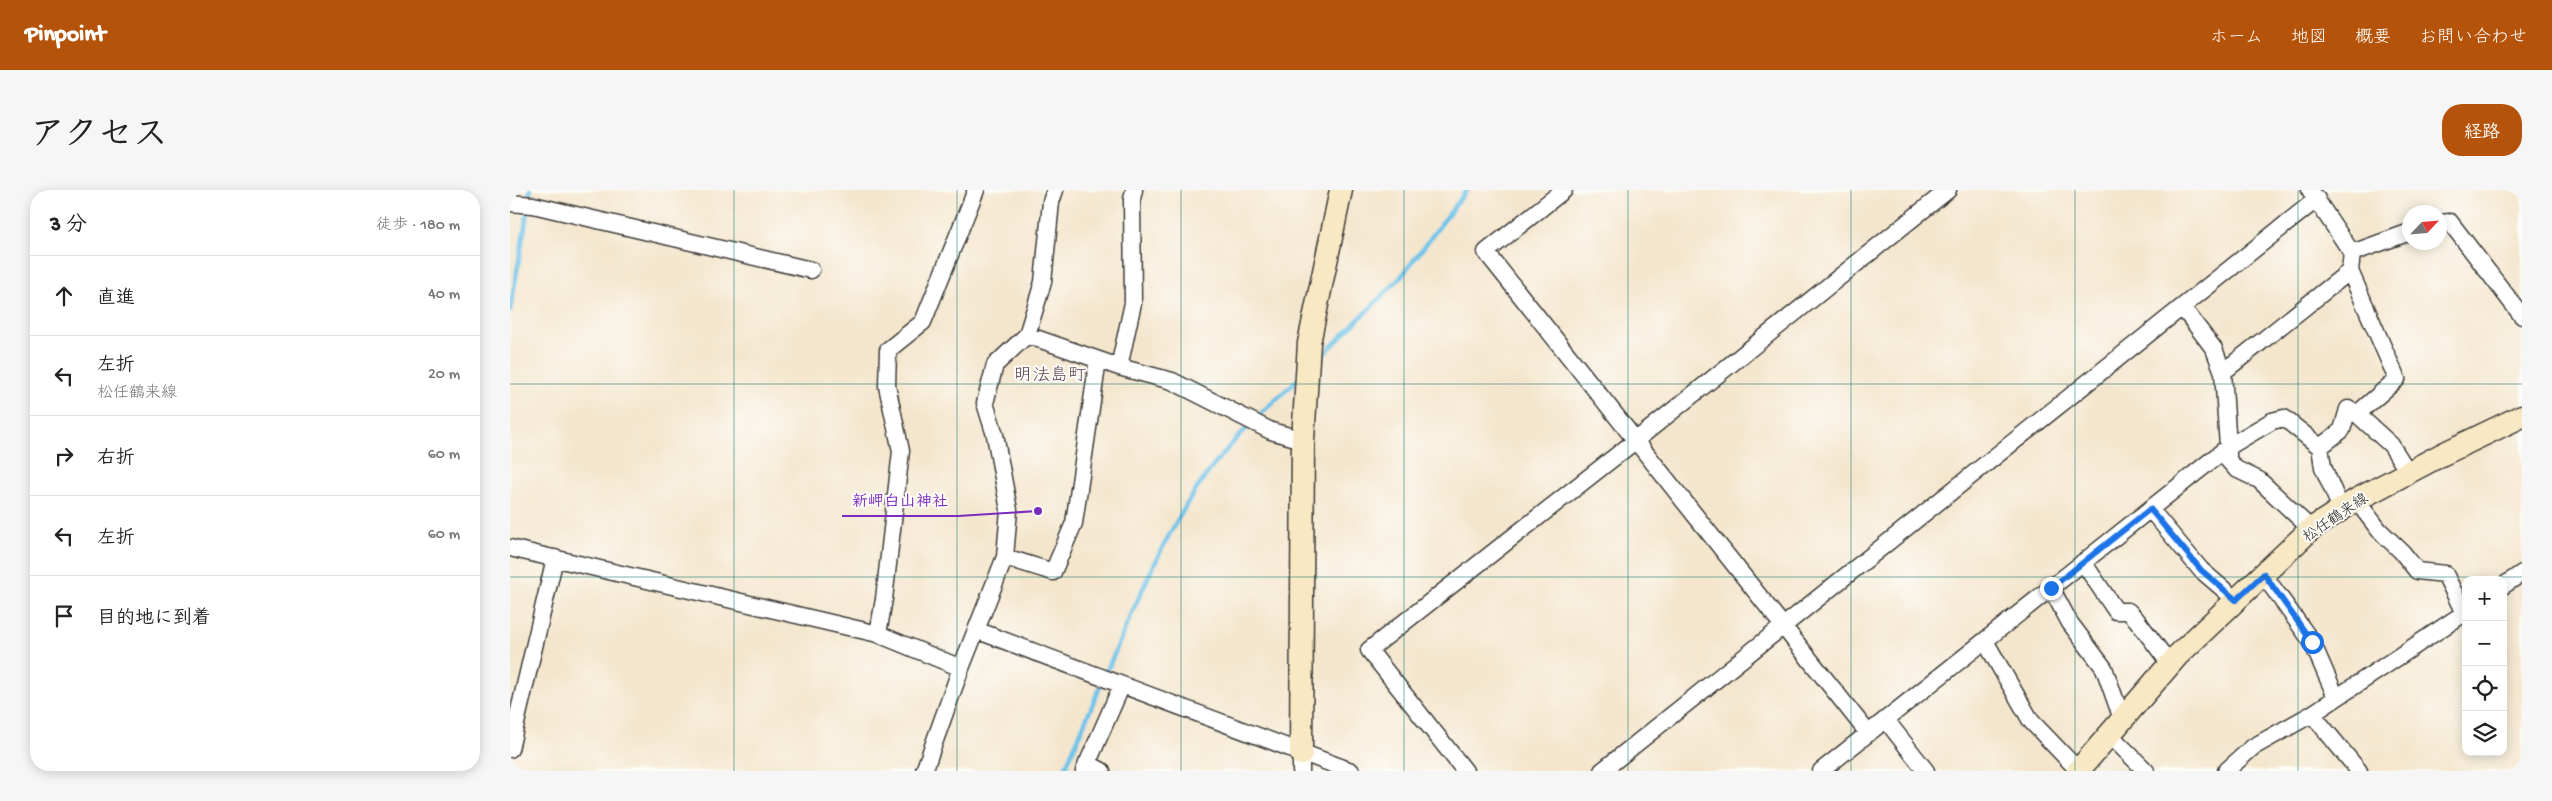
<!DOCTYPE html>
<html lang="ja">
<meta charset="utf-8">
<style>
:root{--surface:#fff;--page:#f6f6f6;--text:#222;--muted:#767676;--line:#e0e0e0;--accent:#b45309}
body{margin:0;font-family:"Gochi Hand","Klee One",sans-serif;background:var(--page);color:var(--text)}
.controls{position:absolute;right:15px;bottom:15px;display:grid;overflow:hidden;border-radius:10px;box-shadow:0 2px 12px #0003}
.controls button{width:45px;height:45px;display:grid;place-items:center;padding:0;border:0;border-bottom:1px solid var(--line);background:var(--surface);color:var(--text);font:25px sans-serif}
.compass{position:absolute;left:1892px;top:15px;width:45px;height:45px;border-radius:50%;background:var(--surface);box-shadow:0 2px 12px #0003;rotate:64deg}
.stop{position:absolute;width:15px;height:15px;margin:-11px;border:4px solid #1a73e8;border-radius:50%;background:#fff}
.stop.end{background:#1a73e8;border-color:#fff;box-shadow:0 1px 5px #0008}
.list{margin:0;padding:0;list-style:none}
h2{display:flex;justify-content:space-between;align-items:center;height:65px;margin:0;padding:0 20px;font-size:21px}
h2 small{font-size:16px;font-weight:400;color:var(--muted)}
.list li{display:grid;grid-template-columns:32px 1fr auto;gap:15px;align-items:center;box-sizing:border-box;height:80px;padding:0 20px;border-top:1px solid var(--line)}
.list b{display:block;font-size:19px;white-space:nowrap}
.list p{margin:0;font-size:16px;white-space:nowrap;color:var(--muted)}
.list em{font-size:16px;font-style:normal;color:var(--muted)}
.icon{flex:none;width:28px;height:28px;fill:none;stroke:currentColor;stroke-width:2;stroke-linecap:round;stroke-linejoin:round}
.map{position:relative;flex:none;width:2012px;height:581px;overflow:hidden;border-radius:20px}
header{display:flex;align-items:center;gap:30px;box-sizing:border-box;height:70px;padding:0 25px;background:var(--accent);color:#fff}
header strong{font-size:24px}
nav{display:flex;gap:28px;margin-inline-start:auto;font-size:18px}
.intro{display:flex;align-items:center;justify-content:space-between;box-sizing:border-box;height:120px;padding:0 30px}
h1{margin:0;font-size:35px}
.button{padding:12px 22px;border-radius:20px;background:var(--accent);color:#fff;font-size:18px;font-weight:700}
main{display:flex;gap:30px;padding:0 30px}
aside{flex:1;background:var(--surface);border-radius:20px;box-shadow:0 2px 12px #0003}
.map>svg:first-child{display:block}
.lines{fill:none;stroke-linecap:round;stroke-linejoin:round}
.stream{stroke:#6dc3ea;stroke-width:4.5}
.street-casing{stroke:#3c3a37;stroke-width:19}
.secondary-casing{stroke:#3c3a37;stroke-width:25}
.street{stroke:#fff;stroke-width:16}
.secondary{stroke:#f8e8c3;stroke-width:22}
.route{stroke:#1a73e8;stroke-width:6}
.grid{fill:none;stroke:#0f766e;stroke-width:1;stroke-opacity:0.55}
.labels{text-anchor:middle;stroke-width:4;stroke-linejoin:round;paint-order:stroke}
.street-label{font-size:15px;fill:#1c1c1c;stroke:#fdfcf7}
.quarter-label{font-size:18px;fill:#5b4756;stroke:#fdfcf7}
.leader{fill:none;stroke:#7b2cbf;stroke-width:2}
.callout-dot{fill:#7b2cbf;stroke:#fdfcf7;stroke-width:2}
.callout-label{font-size:16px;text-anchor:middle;font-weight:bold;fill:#7b2cbf;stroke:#fdfcf7;stroke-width:4;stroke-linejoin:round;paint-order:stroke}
</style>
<header>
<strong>Pinpoint</strong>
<nav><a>ホーム</a><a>地図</a><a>概要</a><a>お問い合わせ</a></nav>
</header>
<div class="intro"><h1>アクセス</h1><a class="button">経路</a></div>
<main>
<aside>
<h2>3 分<small>徒歩 · 180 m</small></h2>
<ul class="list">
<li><svg class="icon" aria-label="ahead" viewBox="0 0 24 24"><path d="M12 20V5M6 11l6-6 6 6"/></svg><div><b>直進</b></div><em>40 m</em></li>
<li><svg class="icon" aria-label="left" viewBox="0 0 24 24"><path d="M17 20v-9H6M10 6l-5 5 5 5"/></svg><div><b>左折</b><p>松任鶴来線</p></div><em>20 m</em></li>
<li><svg class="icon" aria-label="right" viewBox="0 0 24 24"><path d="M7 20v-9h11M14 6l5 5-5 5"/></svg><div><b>右折</b></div><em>60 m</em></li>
<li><svg class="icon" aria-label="left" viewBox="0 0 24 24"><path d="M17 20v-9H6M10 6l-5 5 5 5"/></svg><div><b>左折</b></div><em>60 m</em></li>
<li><svg class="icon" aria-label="arrive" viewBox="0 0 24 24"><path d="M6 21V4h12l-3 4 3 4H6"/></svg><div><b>目的地に到着</b></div></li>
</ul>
</aside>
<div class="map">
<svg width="2012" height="581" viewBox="0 0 2012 581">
<rect width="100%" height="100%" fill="#fdfcf7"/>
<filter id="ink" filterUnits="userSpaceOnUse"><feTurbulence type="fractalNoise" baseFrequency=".02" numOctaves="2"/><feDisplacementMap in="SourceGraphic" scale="10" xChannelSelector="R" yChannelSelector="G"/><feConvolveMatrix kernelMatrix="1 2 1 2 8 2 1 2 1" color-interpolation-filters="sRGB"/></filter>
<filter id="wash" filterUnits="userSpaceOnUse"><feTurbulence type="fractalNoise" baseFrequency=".0096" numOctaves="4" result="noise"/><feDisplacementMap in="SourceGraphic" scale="20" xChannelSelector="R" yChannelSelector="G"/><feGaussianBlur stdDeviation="1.12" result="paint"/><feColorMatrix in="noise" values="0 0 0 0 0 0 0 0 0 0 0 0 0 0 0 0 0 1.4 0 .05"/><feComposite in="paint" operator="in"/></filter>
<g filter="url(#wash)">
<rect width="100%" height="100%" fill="#f4e6cd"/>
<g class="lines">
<path class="stream" d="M19,11L20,0
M0,121L18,19
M807,171L890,88L957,0
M745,229L787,190
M554,581C575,532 596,483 617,434C650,359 680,293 740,235"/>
</g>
</g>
<g filter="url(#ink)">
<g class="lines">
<defs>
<path id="street" d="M1054,0L976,62L1358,543
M0,13L23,15L301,80
M1930,33L1940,32L2012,126
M1842,63L1900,42
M1673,118L1704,159L1713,182
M517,145L609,177L623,113L622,9L624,0
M609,177L662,191L761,241L793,250
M1847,224L1881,255L1898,282
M1846,310L1869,340L1892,362L1907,381L1935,384L1954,423
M1640,319L1691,380L1726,410
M1831,319L1813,277L1810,257L1832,240L1838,219L1847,224L1887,189L1840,81
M1801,339L1749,290L1726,279L1718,270V257L1762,231L1774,228L1810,257
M0,358L368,444L451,478
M495,367L543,382L564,333L588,170
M1573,372L1606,421H1618L1626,429L1660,474
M1753,384L1802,452L1826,507
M1993,396L2012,383
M1541,398L1560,433L1594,478L1612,529
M466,440L841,581
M368,444L374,409L391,261L377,196L378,160L413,132L466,0
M1475,451L1521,531L1568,580
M1802,524L1849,581
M1376,530L1416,581
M1599,544L1636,581
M0,559L45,368
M791,564V581
M577,573L592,581
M414,581L451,478L495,367L499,320L485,245L475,213L485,175L517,145L533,92L541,12L545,0
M574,581L612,495
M955,581L859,460L1125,251L1438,0
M1092,581L1807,9
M1311,581L1718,257L1713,182L1840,81L1842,63L1800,0
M1716,581L1743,557L1802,524L1956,422"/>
<path id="secondary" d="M791,564L793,250L799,153L831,0
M1568,581L1667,466L1801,339L1846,310L1933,264L2012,226"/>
</defs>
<use href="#street" class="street-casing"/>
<use href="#secondary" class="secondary-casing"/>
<use href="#street" class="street"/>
<use href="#secondary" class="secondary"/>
</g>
</g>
<g class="lines" filter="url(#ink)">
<path class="route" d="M1541,398L1640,319L1691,380L1726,410L1754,384L1802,452"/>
</g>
<path class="grid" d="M224,0V581M447,0V581M671,0V581M894,0V581M1118,0V581M1341,0V581M1565,0V581M1788,0V581M0,194H2012M0,387H2012"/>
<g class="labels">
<g class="street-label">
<text transform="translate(1825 327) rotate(-34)" y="5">松任鶴来線</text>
</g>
<g class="quarter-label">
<text x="540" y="190">明法島町</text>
</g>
</g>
<path class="leader" d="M528 321L448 326H332"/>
<circle class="callout-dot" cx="528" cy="321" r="5"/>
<g class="callout-label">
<text x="390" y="316">新岬白山神社</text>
</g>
</svg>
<div class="controls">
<button>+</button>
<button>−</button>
<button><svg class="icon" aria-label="locate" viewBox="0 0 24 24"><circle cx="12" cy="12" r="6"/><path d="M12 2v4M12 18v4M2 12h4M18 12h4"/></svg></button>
<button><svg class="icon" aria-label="layers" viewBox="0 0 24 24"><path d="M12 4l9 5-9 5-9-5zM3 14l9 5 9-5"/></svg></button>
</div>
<svg class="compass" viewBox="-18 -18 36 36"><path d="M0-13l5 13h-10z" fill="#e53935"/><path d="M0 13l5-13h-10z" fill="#767676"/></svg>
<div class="stop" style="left:1802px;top:452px"></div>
<div class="stop end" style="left:1541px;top:398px"></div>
</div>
</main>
